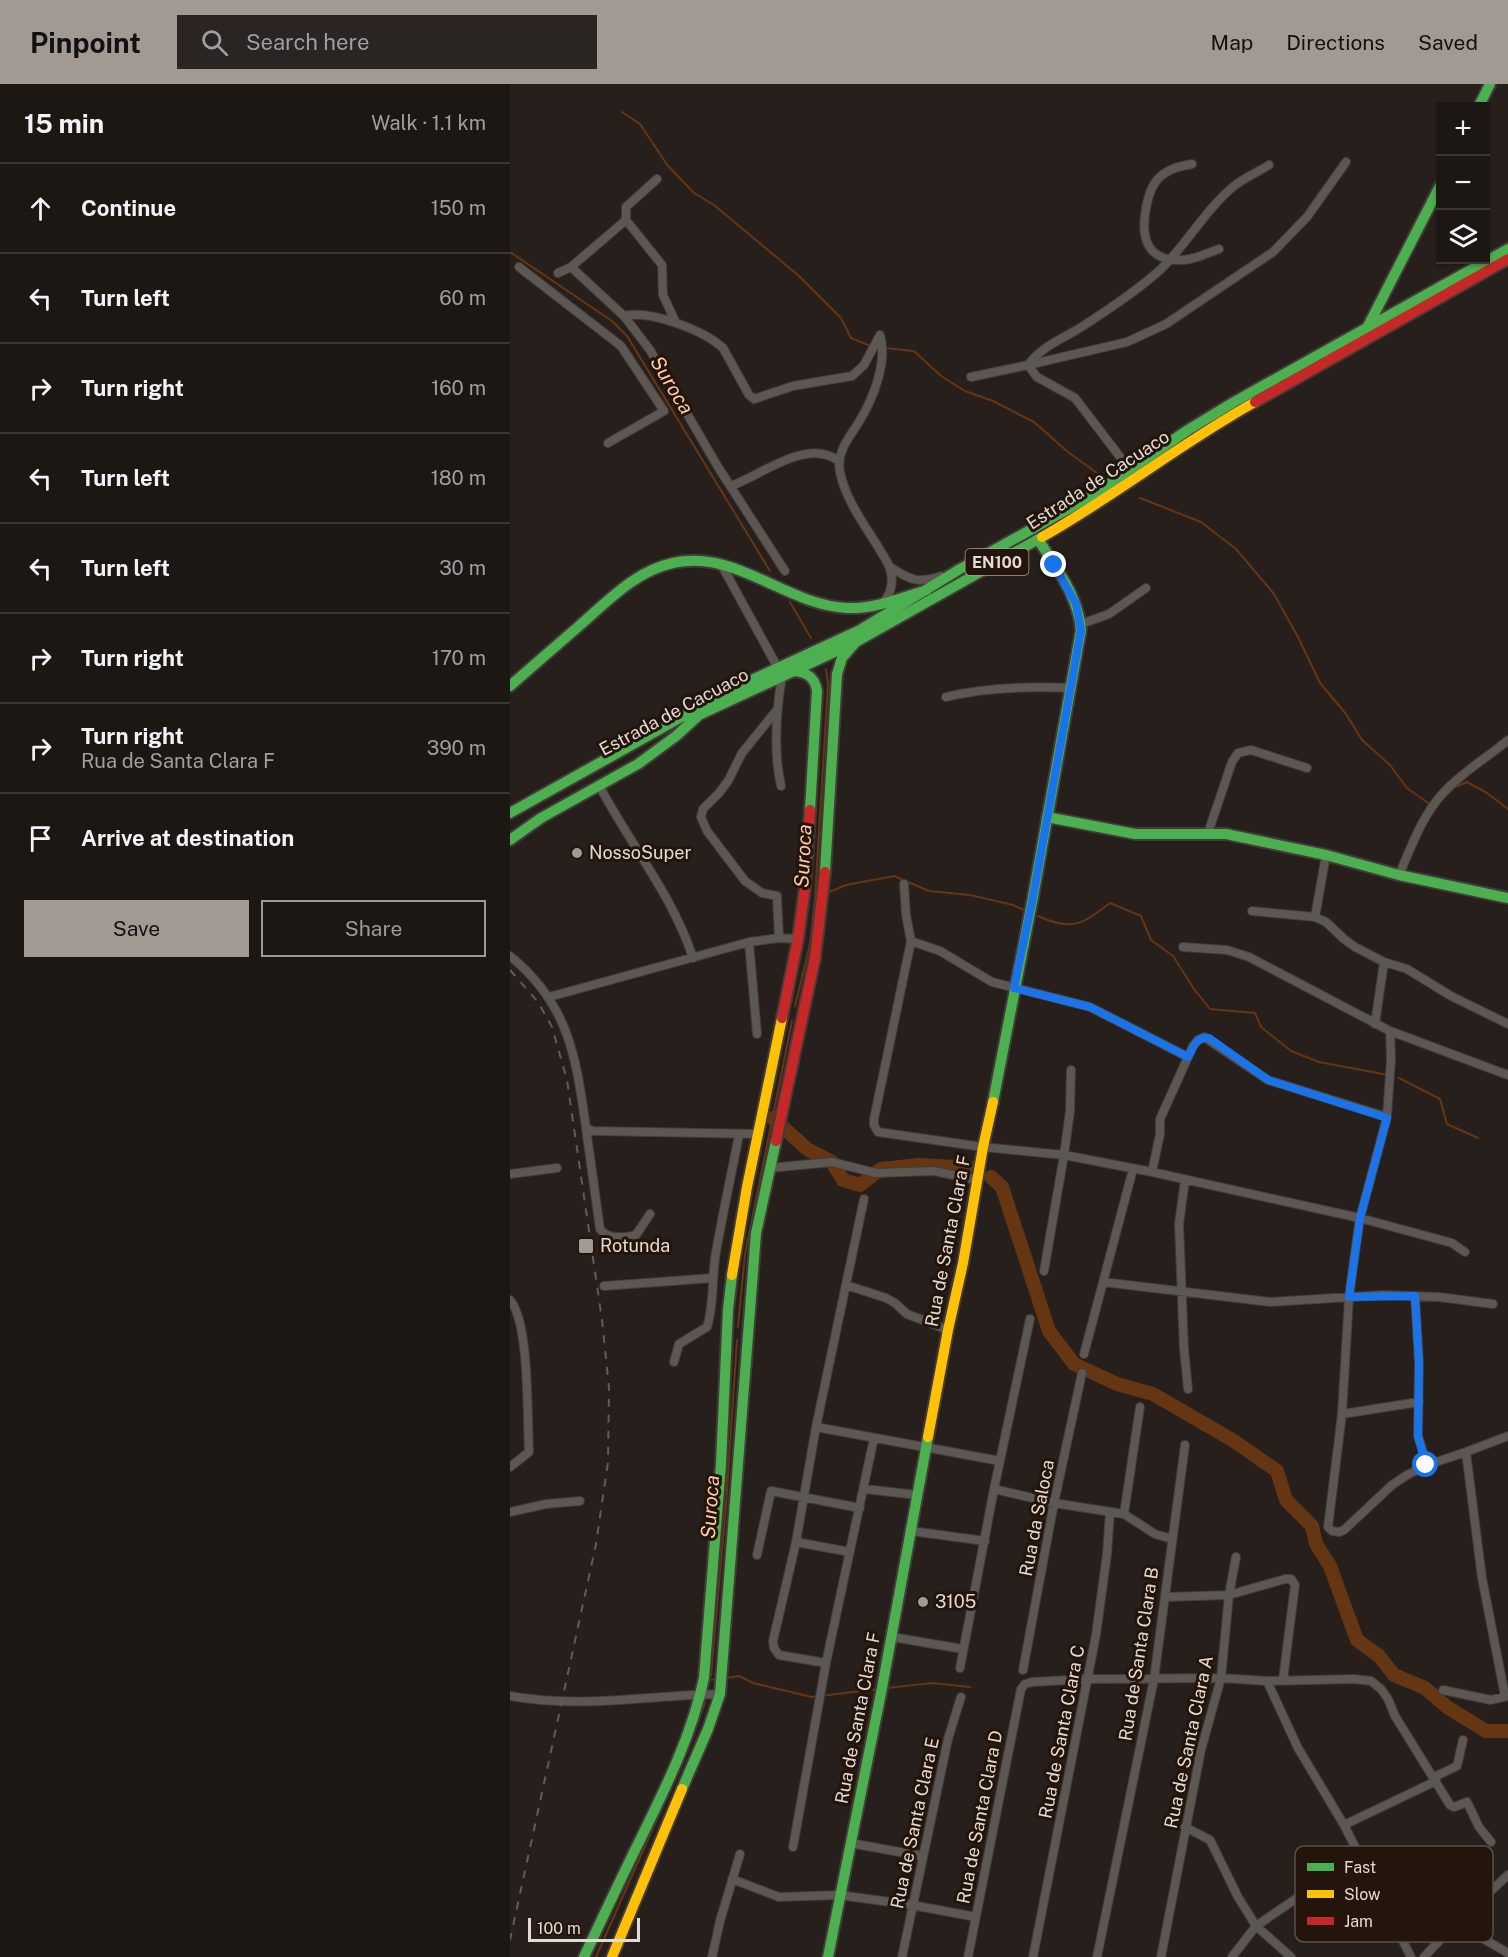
<!DOCTYPE html>
<meta charset="utf-8">
<style>
:root{--surface:#1d1714;--page:#2a2422;--text:#f1f3f6;--muted:#a09fa0;--line:#3b3634;--accent:#a29993}
body{margin:0;font-family:"Public Sans",sans-serif;background:var(--page);color:var(--text)}
.controls{position:absolute;right:18px;top:18px;display:grid;overflow:hidden;border-radius:0px;box-shadow:0 2px 4px #0004}
.controls button{width:54px;height:54px;display:grid;place-items:center;padding:0;border:0;border-bottom:2px solid var(--line);background:var(--surface);color:var(--text);font:30px sans-serif}
.scale{position:absolute;left:18px;bottom:15px;width:112px;box-sizing:border-box;padding-left:6px;border:3px solid #e4dad4;border-top:0;font-size:16px;line-height:21px;white-space:nowrap;color:#e4dad4;-webkit-text-stroke:4px #23150c;paint-order:stroke}
.stop{position:absolute;width:18px;height:18px;margin:-14px;border:4px solid #1a73e8;border-radius:50%;background:#fff}
.stop.end{background:#1a73e8;border-color:#fff;box-shadow:0 2px 6px #0008}
.list{margin:0;padding:0;list-style:none}
h2{display:flex;justify-content:space-between;align-items:center;height:78px;margin:0;padding:0 24px;font-size:26px}
h2 small{font-size:20px;font-weight:400;color:var(--muted)}
.list li{display:grid;grid-template-columns:39px 1fr auto;gap:18px;align-items:center;box-sizing:border-box;height:90px;padding:0 24px;border-top:2px solid var(--line)}
.list b{display:block;font-size:22px;white-space:nowrap}
.list p{margin:0;font-size:20px;white-space:nowrap;color:var(--muted)}
.list em{font-size:20px;font-style:normal;color:var(--muted)}
.actions{display:flex;gap:12px;padding:18px 24px}
.actions a{flex:1;padding:14px 0;border:2px solid var(--accent);border-radius:0px;text-align:center;font-size:21px;color:var(--accent)}
.actions .main{background:var(--accent);color:#111}
.icon{flex:none;width:33px;height:33px;fill:none;stroke:currentColor;stroke-width:2;stroke-linecap:round;stroke-linejoin:round}
.map{position:relative;flex:none;width:998px;height:1873px;overflow:hidden}
header{display:flex;align-items:center;gap:36px;box-sizing:border-box;height:84px;padding:0 30px;background:var(--accent);color:#111}
header strong{font-size:28px}
nav{display:flex;gap:33px;margin-inline-start:auto;font-size:21px}
.search{width:420px;height:54px;background:var(--page);display:flex;align-items:center;gap:15px;box-sizing:border-box;padding:0 21px;border-radius:0px;color:var(--muted);font-size:22px}
main{display:flex}
aside{flex:1;background:var(--surface)}
.map>svg:first-child{display:block}
.lines{fill:none;stroke-linecap:round;stroke-linejoin:round}
.stream{stroke:#663613;stroke-width:2}
.river{stroke:#663613;stroke-width:14}
.street-casing{stroke:#423b38;stroke-width:10}
.fast-casing{stroke:#423b38;stroke-width:14}
.slow-casing{stroke:#423b38;stroke-width:14}
.jam-casing{stroke:#423b38;stroke-width:14}
.street{stroke:#5d5754;stroke-width:8}
.fast{stroke:#4caf50;stroke-width:10}
.slow{stroke:#ffc107;stroke-width:10}
.jam{stroke:#c62828;stroke-width:10}
.rail{stroke:#625c59;stroke-width:2;stroke-dasharray:8 8;stroke-linecap:butt}
.route{stroke:#1a73e8;stroke-width:8}
.poi-dot{fill:#a29993;stroke:#23150c;stroke-width:2}
.labels{text-anchor:middle;stroke-width:6;stroke-linejoin:round;paint-order:stroke}
.shield{fill:#23150c;stroke:#aa9f98;stroke-width:1.5}
.shield-label{font-size:16px;font-weight:bold;fill:#e4dad4}
.street-label{font-size:18px;fill:#e4dad4;stroke:#23150c}
.poi-label{font-size:18px;fill:#e4dad4;stroke:#23150c;text-anchor:start}
.water-label{font-size:20px;font-style:italic;fill:#fdcaab;stroke:#23150c}
.key{fill:#23150c;stroke:#5d5048;stroke-width:1.5}
.key-label{font-size:16px;fill:#e4dad4}
</style>
<header>
<strong>Pinpoint</strong>
<div class="search"><svg class="icon" aria-label="search" viewBox="0 0 24 24"><circle cx="10" cy="10" r="6"/><path d="M15 15l6 6"/></svg>Search here</div>
<nav><a>Map</a><a>Directions</a><a>Saved</a></nav>
</header>
<main>
<aside>
<h2>15 min<small>Walk · 1.1 km</small></h2>
<ul class="list">
<li><svg class="icon" aria-label="ahead" viewBox="0 0 24 24"><path d="M12 20V5M6 11l6-6 6 6"/></svg><div><b>Continue</b></div><em>150 m</em></li>
<li><svg class="icon" aria-label="left" viewBox="0 0 24 24"><path d="M17 20v-9H6M10 6l-5 5 5 5"/></svg><div><b>Turn left</b></div><em>60 m</em></li>
<li><svg class="icon" aria-label="right" viewBox="0 0 24 24"><path d="M7 20v-9h11M14 6l5 5-5 5"/></svg><div><b>Turn right</b></div><em>160 m</em></li>
<li><svg class="icon" aria-label="left" viewBox="0 0 24 24"><path d="M17 20v-9H6M10 6l-5 5 5 5"/></svg><div><b>Turn left</b></div><em>180 m</em></li>
<li><svg class="icon" aria-label="left" viewBox="0 0 24 24"><path d="M17 20v-9H6M10 6l-5 5 5 5"/></svg><div><b>Turn left</b></div><em>30 m</em></li>
<li><svg class="icon" aria-label="right" viewBox="0 0 24 24"><path d="M7 20v-9h11M14 6l5 5-5 5"/></svg><div><b>Turn right</b></div><em>170 m</em></li>
<li><svg class="icon" aria-label="right" viewBox="0 0 24 24"><path d="M7 20v-9h11M14 6l5 5-5 5"/></svg><div><b>Turn right</b><p>Rua de Santa Clara F</p></div><em>390 m</em></li>
<li><svg class="icon" aria-label="arrive" viewBox="0 0 24 24"><path d="M6 21V4h12l-3 4 3 4H6"/></svg><div><b>Arrive at destination</b></div></li>
</ul>
<div class="actions"><a class="main">Save</a><a>Share</a></div>
</aside>
<div class="map">
<svg width="998" height="1873" viewBox="0 0 998 1873">
<rect width="100%" height="100%" fill="#271f1b"/>
<g class="lines">
<path class="stream" d="M112,28L130,40L158,82L184,109L204,121L289,192L331,234L341,254L363,263
M0,168L102,237L117,252L260,487
M374,264L404,267L431,292L455,307L483,317L524,338L558,368L587,389
M630,414L691,438L726,465L764,510L788,553L810,599L836,630L852,656L880,681L897,704L921,721
M280,518L301,554
M931,717L945,703L957,698L977,709L998,725
M317,809L336,801L384,792L419,807L460,811L503,821L516,827
M528,832C563,848 572,840 600,819L631,832L641,856L663,872L684,905L700,925L745,929L751,943L781,967L809,978L878,991
M285,922L300,860L305,814L318,600L316,585
M889,994L930,1015L937,1040L968,1054
M228,1243L235,1170L282,937
M201,1592L216,1421L227,1256
M216,1594L229,1592L243,1599L302,1613L368,1605
M200,1596L207,1595
M377,1604L422,1599L460,1603
M180,1659L195,1619
M86,1873L155,1717"/>
<path class="river" d="M263,1034L297,1065L322,1078L333,1096L350,1101L371,1085L409,1081L462,1084
M481,1093L492,1103L539,1247L564,1280L607,1300L643,1310L724,1357L767,1387L776,1416L802,1442L806,1460L820,1482L847,1556L869,1572L884,1591L915,1604L937,1623L976,1647H998"/>
<defs>
<path id="street" d="M682,80C671,82 661,84 652,91C643,98 638,113 636,124C631,151 635,176 669,176C682,177 697,169 709,165
M147,95L116,123V136L61,183L114,232C141,226 193,246 213,264L239,311L244,315L283,302L342,292L354,281L370,251
M116,136L152,181L153,211L166,239
M9,183L111,262L154,327L98,359
M48,189L61,183
M114,232L140,266L208,383L275,487
M370,251C378,278 363,315 349,338C339,354 326,368 330,388C335,414 353,439 367,461C371,469 378,477 380,485C384,497 381,510 373,519
M518,281L617,258L656,240L763,168L797,133L836,78
M518,281C533,261 553,255 573,242C599,225 628,206 651,185C677,160 695,126 724,102C734,94 748,88 759,81
M461,293L518,281L527,293L565,314L620,386
M221,402C252,391 297,353 329,377
M211,480L268,584
M380,483C400,496 408,500 431,492
M571,540L599,530L636,504
M436,613C477,603 518,602 561,604
M266,627L232,669L218,697L209,709L193,725L191,733L197,747L235,797L252,809L267,812L269,854
M271,702C263,666 266,628 272,592
M90,703C120,760 163,812 183,874
M698,749L722,678L728,669L741,666L797,684
M816,771L805,833L816,838L834,855L845,863L874,878L897,885L941,912L998,940
M889,791C901,763 912,732 933,709C952,688 977,674 998,656
M394,800L396,831L401,857L364,1035V1041L368,1048L473,1063L554,1071L642,1088L850,1134L942,1159L955,1168
M742,827L805,833
M401,857L430,867L482,898L580,923L678,973
M239,858L247,950
M673,863L717,866L739,873L880,947L998,991
M0,872C59,920 66,973 76,1044L83,1047L249,1050
M39,913L239,858L269,854L288,855
M865,940L874,878
M880,947L881,975L877,1033L850,1134L845,1169L839,1213L832,1330L818,1443L822,1447L829,1448L834,1446L882,1401L897,1391L917,1381L956,1368L998,1352
M76,1044L90,1145C98,1156 114,1154 126,1151L140,1130
M260,1084L322,1078L366,1089L424,1087L467,1096
M642,1088L650,1050V1035L683,962L688,956L694,953L758,996L877,1033
M0,1090L47,1084
M675,1096L669,1140L674,1265L678,1305
M534,1187L554,1071L560,1027L561,986
M593,1198L760,1218L873,1211L929,1213L983,1220
M336,1201L376,1214L385,1219L397,1230L438,1246
M94,1202L203,1194
M905,1212L909,1279L908,1352L917,1381
M0,1216C20,1239 17,1335 19,1368L0,1383
M574,1270L623,1085
M164,1278L169,1260L197,1243C204,1220 202,1197 205,1174C212,1133 221,1092 229,1051
M832,1330L909,1318
M306,1343L490,1377
M956,1368L972,1494L995,1612
M354,1405L408,1411
M484,1405L544,1419L614,1430L645,1450L662,1455
M0,1428L36,1420L70,1417
M614,1430L630,1323
M401,1447L475,1457
M286,1458L340,1468
M247,1471L261,1407L350,1424
M656,1513L719,1511L775,1495H781L785,1501L773,1596
M382,1553L453,1565
M316,1579L269,1571L264,1564L263,1557L286,1458L306,1343L354,1115
M450,1584L484,1405L520,1235
M513,1586L544,1419L572,1289
M757,1597L788,1664L834,1741L901,1873
M933,1606L981,1616L998,1612
M0,1612C67,1625 142,1611 210,1610
M924,1693L947,1682L953,1656
M834,1741L926,1697
M675,1743L700,1756L728,1813L746,1842L781,1873
M340,1759L412,1772
M283,1763L316,1579L364,1354
M222,1795L269,1813L329,1811L402,1821L466,1833
M946,1839L998,1869
M202,1873L210,1837L230,1770
M392,1873L438,1655L451,1613
M458,1873L511,1605L515,1600L522,1598L577,1595L711,1594L757,1597L844,1595L861,1597L871,1605L878,1615L885,1632L940,1721L944,1723L957,1718L969,1743L981,1758
M523,1873L586,1551L597,1470L600,1428
M587,1873L644,1595L675,1361
M651,1873L691,1666L711,1594L719,1511L726,1473
M722,1873L746,1842L787,1814
M914,1873L946,1839L998,1791"/>
<path id="fast" d="M969,22L980,0
M857,244L930,102
M450,485L578,414L678,346L724,318L998,165
M283,587C297,588 305,593 307,607L300,726
M0,602C23,582 46,562 69,542C97,518 125,487 163,479C226,465 276,521 337,524C365,525 391,514 417,506
M0,729L218,607L350,546L450,485
M537,733L625,750H716L816,771L889,791L998,814
M0,756L31,734L128,680L166,652L189,631L346,558L532,453
M315,788L327,590L332,574L345,559
M483,1018L523,813L571,546C568,511 546,484 528,455
M172,1705L198,1645L210,1610L246,1149L266,1057
M74,1873C93,1833 112,1792 132,1752C157,1701 182,1650 194,1594L211,1380L218,1226L222,1191
M318,1873L372,1604L418,1353"/>
<path id="slow" d="M532,453C605,412 671,359 745,318
M222,1191L237,1103L272,934
M418,1353L438,1246L453,1179L473,1063L483,1018
M102,1873L172,1705"/>
<path id="jam" d="M745,318L998,175
M272,934L288,855L295,803L300,726
M266,1057L305,874L315,788"/>
</defs>
<use href="#street" class="street-casing"/>
<use href="#fast" class="fast-casing"/>
<use href="#slow" class="slow-casing"/>
<use href="#jam" class="jam-casing"/>
<use href="#street" class="street"/>
<use href="#fast" class="fast"/>
<use href="#slow" class="slow"/>
<use href="#jam" class="jam"/>
<path class="rail" d="M0,886L28,918L42,943L57,996L92,1236L99,1304L98,1378L86,1460L0,1856"/>
</g>
<g class="lines">
<path class="route" d="M544,481L566,520L571,546L523,813L504,904L580,923L678,973C683,964 686,952 699,954L758,996L877,1034L850,1134L839,1213L905,1212L909,1279L908,1352L916,1381"/>
</g>
<g class="poi-dot">
<circle cx="67" cy="769" r="6"/>
<rect x="68" y="1154" width="16" height="16" rx="3"/>
<circle cx="413" cy="1518" r="6"/>
</g>
<g class="labels">
<rect class="shield" x="455.5" y="465" width="63" height="26" rx="4.5"/>
<g class="shield-label">
<text x="487" y="484">EN100</text>
</g>
<g class="street-label">
<text transform="translate(588 396) rotate(-33)" y="6">Estrada de Cacuaco</text>
<text transform="translate(164 628) rotate(-28)" y="6">Estrada de Cacuaco</text>
<text transform="translate(438 1157) rotate(-79)" y="6">Rua de Santa Clara F</text>
<text transform="translate(527 1434) rotate(-79)" y="6">Rua da Saloca</text>
<text transform="translate(629 1570) rotate(-81)" y="6">Rua de Santa Clara B</text>
<text transform="translate(348 1634) rotate(-79)" y="6">Rua de Santa Clara F</text>
<text transform="translate(552 1648) rotate(-79)" y="6">Rua de Santa Clara C</text>
<text transform="translate(679 1658) rotate(-78)" y="6">Rua de Santa Clara A</text>
<text transform="translate(470 1733) rotate(-79)" y="6">Rua de Santa Clara D</text>
<text transform="translate(405 1739) rotate(-78)" y="6">Rua de Santa Clara E</text>
</g>
<g class="poi-label">
<text x="79" y="775">NossoSuper</text>
<text x="90" y="1168">Rotunda</text>
<text x="425" y="1524">3105</text>
</g>
<g class="water-label">
<text transform="translate(162 301) rotate(59)" y="7">Suroca</text>
<text transform="translate(293 772) rotate(-87)" y="7">Suroca</text>
<text transform="translate(200 1423) rotate(-86)" y="7">Suroca</text>
</g>
</g>
<rect x="785" y="1762" width="198" height="96" rx="9" class="key"/>
<rect x="797" y="1779" width="27" height="8" fill="#4caf50"/>
<rect x="797" y="1806" width="27" height="8" fill="#ffc107"/>
<rect x="797" y="1833" width="27" height="8" fill="#c62828"/>
<g class="key-label">
<text x="834" y="1789">Fast</text>
<text x="834" y="1816">Slow</text>
<text x="834" y="1843">Jam</text>
</g>
</svg>
<div class="controls">
<button>+</button>
<button>−</button>
<button><svg class="icon" aria-label="layers" viewBox="0 0 24 24"><path d="M12 4l9 5-9 5-9-5zM3 14l9 5 9-5"/></svg></button>
</div>
<div class="scale">100 m</div>
<div class="stop" style="left:916px;top:1381px"></div>
<div class="stop end" style="left:544px;top:481px"></div>
</div>
</main>
